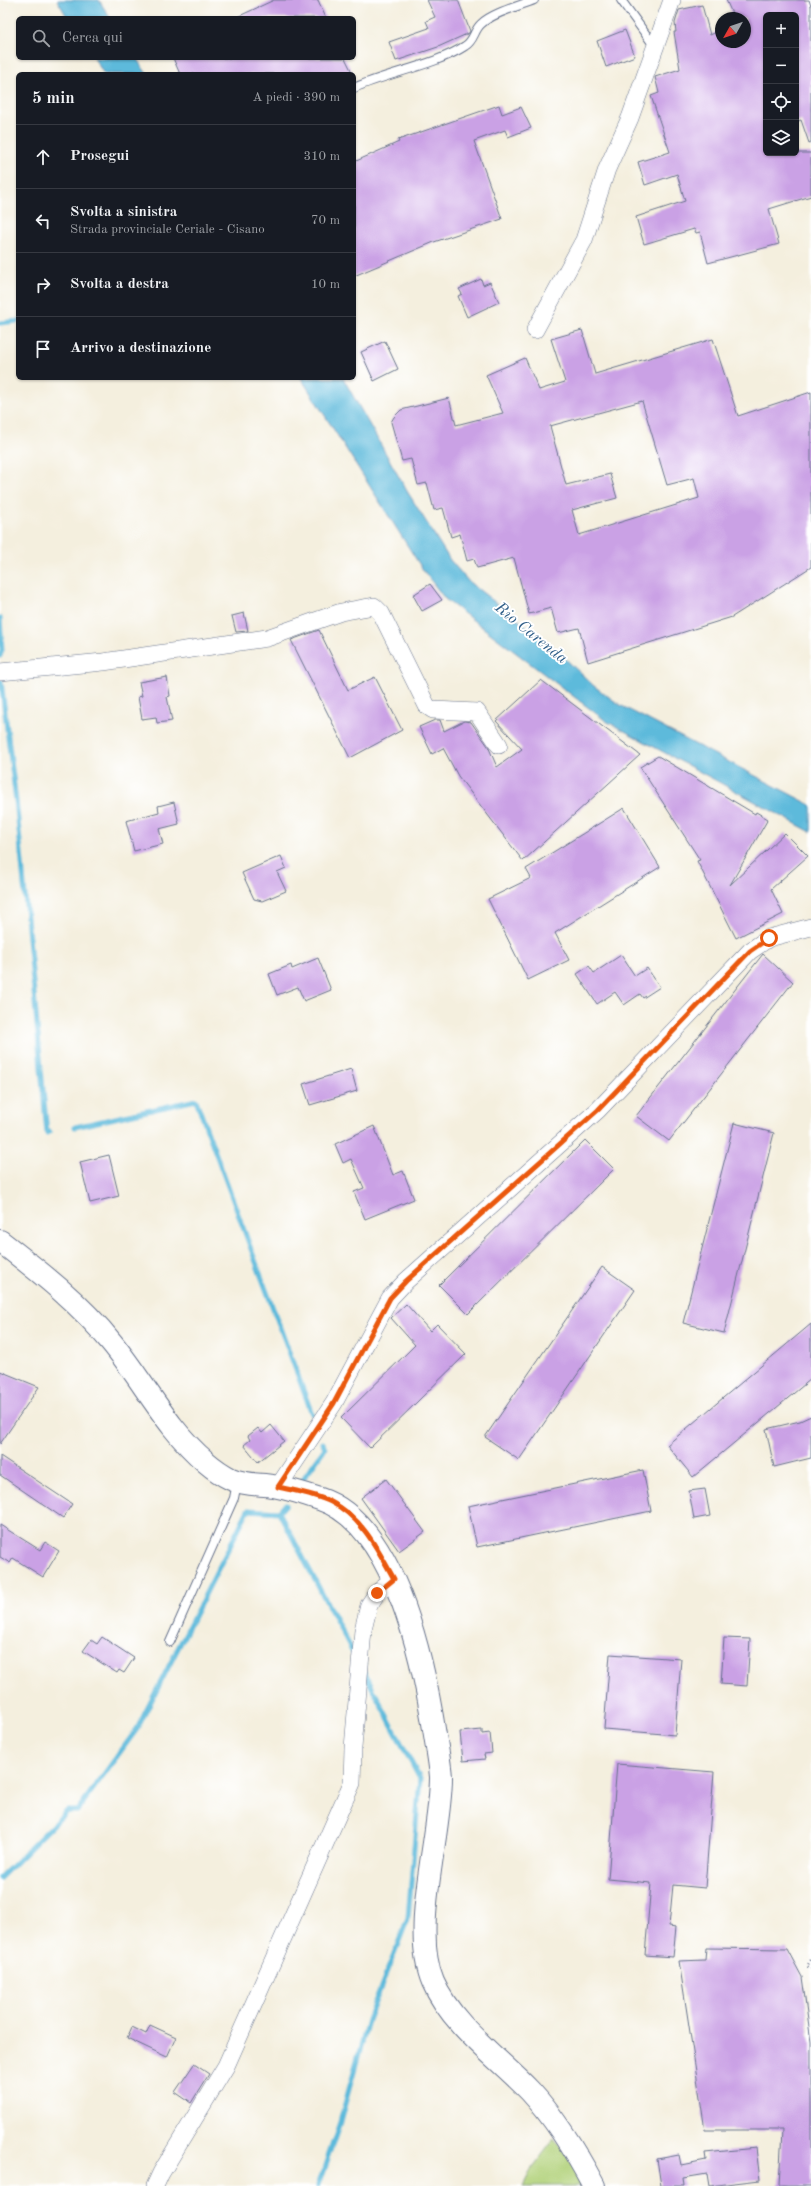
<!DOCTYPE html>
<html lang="it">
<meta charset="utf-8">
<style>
:root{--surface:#171b24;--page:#242831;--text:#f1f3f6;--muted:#9ea1a6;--line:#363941}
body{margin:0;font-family:"Old Standard TT",serif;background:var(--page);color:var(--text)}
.controls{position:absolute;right:12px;top:12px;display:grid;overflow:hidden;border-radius:6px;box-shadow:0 1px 3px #0004}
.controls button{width:36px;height:36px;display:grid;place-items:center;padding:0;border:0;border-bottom:1px solid var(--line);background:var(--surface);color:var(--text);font:20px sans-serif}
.compass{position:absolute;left:715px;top:12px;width:36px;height:36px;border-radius:50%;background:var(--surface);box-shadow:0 1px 3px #0004;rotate:230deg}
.stop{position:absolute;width:12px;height:12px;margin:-9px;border:3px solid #ea580c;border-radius:50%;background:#fff}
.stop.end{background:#ea580c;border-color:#fff;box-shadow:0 1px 4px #0008}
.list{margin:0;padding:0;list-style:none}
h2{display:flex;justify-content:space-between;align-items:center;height:52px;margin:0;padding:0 16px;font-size:17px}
h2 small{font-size:13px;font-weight:400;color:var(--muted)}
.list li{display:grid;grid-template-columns:26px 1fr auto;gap:12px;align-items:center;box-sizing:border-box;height:64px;padding:0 16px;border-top:1px solid var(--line)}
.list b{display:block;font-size:15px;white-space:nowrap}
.list p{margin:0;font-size:13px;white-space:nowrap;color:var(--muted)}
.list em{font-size:13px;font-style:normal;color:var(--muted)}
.icon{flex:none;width:22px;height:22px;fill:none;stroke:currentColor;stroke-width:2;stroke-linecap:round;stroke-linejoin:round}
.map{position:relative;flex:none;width:811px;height:2186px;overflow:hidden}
.search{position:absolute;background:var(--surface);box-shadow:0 1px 3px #0004;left:16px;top:16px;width:340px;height:44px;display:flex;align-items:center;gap:10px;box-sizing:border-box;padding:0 14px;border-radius:6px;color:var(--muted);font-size:15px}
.panel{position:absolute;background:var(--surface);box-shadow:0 1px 3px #0004;left:16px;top:72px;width:340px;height:308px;border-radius:6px}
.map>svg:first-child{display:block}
.green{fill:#b1d179;stroke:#66806c}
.water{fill:#5dbadb;stroke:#3c749c}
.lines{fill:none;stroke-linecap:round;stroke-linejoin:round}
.stream{stroke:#5dbadb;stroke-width:5}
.building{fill:#caa1e5;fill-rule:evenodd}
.service-casing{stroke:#67728b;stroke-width:10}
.minor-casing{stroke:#67728b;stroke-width:18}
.secondary-casing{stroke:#67728b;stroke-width:24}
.path{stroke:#67728b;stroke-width:2.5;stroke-dasharray:1 3;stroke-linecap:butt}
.service{stroke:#fff;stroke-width:8}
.minor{stroke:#fff;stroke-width:17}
.secondary{stroke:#fff;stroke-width:22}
.route{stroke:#ea580c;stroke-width:5}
.labels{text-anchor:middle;stroke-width:4;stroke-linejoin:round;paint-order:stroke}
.water-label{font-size:16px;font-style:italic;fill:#32608a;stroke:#fff}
</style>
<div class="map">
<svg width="811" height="2186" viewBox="0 0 811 2186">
<rect width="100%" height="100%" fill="#fff"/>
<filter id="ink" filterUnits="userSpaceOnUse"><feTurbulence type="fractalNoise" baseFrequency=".025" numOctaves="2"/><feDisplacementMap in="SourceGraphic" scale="8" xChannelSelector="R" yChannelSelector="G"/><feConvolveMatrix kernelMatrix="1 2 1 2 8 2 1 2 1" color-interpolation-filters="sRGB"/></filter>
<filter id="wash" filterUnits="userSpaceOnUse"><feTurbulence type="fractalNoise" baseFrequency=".012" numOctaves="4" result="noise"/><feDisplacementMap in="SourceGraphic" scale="16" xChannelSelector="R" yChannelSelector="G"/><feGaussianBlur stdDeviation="0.9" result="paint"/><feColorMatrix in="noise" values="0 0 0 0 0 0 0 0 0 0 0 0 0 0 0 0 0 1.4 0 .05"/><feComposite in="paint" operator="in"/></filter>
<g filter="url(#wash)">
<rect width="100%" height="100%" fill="#f4efde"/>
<path class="green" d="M555,2138L588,2186H523L532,2168Z"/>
<path class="water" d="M57,0H99L110,18H68Z
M94,58H136L147,74H104Z
M301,378H343L407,491L450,560L469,582L554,648L594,686L620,705L811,805V832L606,721L445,599L423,570Z"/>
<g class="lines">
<path class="stream" d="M0,323L18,321
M0,618L2,650L0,656
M1,681L17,809L47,1133L50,1132
M75,1127L196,1100L312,1414
M303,1479L325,1448L323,1443
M279,1512L355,1656
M279,1512L286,1504
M0,1878L67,1811H77L137,1729L248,1510L279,1512
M318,2186L340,2122L368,2020L408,1918L420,1779L365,1674"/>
</g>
<g id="blocks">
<path class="building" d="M274,0H318L326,18H235Z
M427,0H458L470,31L469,33L438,47L396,61L389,42L429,28L426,21L435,17Z
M726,0H809L811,6V142L809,143L801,120L796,122V15H766V153H811V196L769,209L779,244L708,263L700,232L696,233L694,229L644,244L636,217L685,201L677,174L645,185L638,162L670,152L651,96L659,93L655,77L680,69L674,32H676L675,23L679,10L702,5L710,35L721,30V42H745V18H734Z
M625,30L635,56L606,67L597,41Z
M173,58H345L353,74H180Z
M499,105L502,114L521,107L531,128L508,137L505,130L474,141L502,219L434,242L354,276V162L399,142L398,140Z
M481,279L483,285L490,282L499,302L467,317L458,296L462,294L459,289Z
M582,330L595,374L713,339L738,416L811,392V567L732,617L588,662L579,628L558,633L551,608L529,614L514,558L477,568L474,559L467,561L460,534L451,537L443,508L434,510L427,483L418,485L411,459L402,461L391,422L394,417L401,410L449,398L456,425L503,413L486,375L525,358L539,390L565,382L551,339ZM642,401L667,485L694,478L699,498L579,535L572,510L617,498L610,474L566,485L550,426Z
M385,341L398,369L374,381L361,352Z
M430,584L442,600L422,611L413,595Z
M244,613L248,631L236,632L232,616Z
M319,630L348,690L375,677L402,730L350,758L291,640Z
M167,677L170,696L167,697L172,721L157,723L156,717L142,719L138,697L142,696L139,682Z
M541,680L640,755L523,861L458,776L443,748L432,754L419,727L435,720H440L444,731L464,721L471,722L488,746L497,767L522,749L496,721Z
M658,756L755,814L756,812L768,819L730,885L785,833L808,856L771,889L783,914L736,938L697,861L700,860L640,767Z
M174,802L179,824L159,829L163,844L134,851L126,821L159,812L158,806Z
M624,808L660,867L555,933L569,960L528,980L488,899L531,878L526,869Z
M281,856L286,868L277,872L286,891L262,901L254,899L242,873Z
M763,954L793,982L669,1141L636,1116Z
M621,955L635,976L647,968L660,987L643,998L640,994L624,1005L615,992L597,1004L577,974L589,966L594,973Z
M318,958L331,990L304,1001L298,987L277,995L269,974L291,965L292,969Z
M351,1069L357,1091L310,1105L303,1084Z
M734,1123L774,1133L724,1333L683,1323Z
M374,1126L393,1175L403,1171L414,1199L365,1219L354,1192L364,1188L351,1159L343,1163L335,1144Z
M585,1140L614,1169L468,1314L439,1285Z
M109,1155L119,1196L90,1203L80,1162Z
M602,1267L635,1290L519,1460L485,1437Z
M406,1304L430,1331L437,1324L466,1354L370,1448L341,1418L415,1345L391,1318Z
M811,1324V1379L693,1477L667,1445Z
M0,1371L39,1387L0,1444Z
M811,1416V1458L774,1467L766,1429L800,1421Z
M271,1425L284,1441L258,1462L244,1445L250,1440L248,1436L258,1428L262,1433Z
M0,1456L72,1504L63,1518L0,1475Z
M643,1470L651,1511L477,1547L468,1506Z
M386,1479L425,1532L399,1551L361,1498Z
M705,1489L710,1516L694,1519L689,1491Z
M0,1525L40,1550L45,1542L59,1551L43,1577L13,1558L10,1563L0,1557Z
M102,1637L134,1658L124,1673L119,1670L117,1673L83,1651L91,1640L97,1644Z
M724,1638L750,1639L747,1686L721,1684Z
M610,1654L681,1659L675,1735L604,1729Z
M482,1730V1734L490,1733L492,1753L484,1754L485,1759L463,1761L460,1732Z
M617,1764L714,1772L705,1888L673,1885L669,1926L676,1927L673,1957L645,1955L651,1883L608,1879Z
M706,1948L787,1949L802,1977L811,2042V2186H779L782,2130H705L679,1961L705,1960Z
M150,2025L176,2037L167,2057L127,2038L132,2027L146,2034Z
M194,2064L209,2074L191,2103L175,2092Z
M756,2148L760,2180L709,2186L707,2174L683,2178L684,2186H661L657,2159L679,2155L681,2165L706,2160L705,2153Z"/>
</g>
</g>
<g filter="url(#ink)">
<use href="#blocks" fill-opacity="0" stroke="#67728b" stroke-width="1"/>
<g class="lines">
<defs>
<path id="service" d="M621,0L655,47
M354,88C387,73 436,65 465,46C474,41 474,30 481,24C492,13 519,6 534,0
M170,1642L234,1498L237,1483"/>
<path id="minor" d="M535,330L584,240L607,169L630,118L672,0
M0,672L103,662L267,638L341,612L374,606L381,613L427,706L433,710L477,712L499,745
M278,1487L334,1403L390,1298L406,1281L598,1110L750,951L769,938L811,927
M155,2186L161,2173L226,2066L352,1783L353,1748L363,1630L369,1605L377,1593L394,1579"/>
<path id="secondary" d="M0,1241C40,1272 80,1303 112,1343C144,1382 167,1429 206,1462C213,1468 223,1475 231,1479C244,1485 260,1484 273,1486C289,1489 305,1494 320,1499C396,1524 424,1665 435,1735C437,1748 440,1763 441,1777C441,1836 410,1928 433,1982C451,2024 498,2058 530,2091C556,2119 576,2152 594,2186"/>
</defs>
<use href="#service" class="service-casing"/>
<use href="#minor" class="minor-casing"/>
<use href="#secondary" class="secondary-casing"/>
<path class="path" d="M811,1960L807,1966L811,1969"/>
<use href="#service" class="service"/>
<use href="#minor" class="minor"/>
<use href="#secondary" class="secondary"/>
</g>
</g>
<g class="lines" filter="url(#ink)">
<path class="route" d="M377,1593L394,1579C378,1550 362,1517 331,1502C315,1494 295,1491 278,1487L334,1403L390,1298L406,1281L598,1110L750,951L769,938"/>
</g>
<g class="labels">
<g class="water-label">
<text transform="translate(532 632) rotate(39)" y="6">Rio Carenda</text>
</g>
</g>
</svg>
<div class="controls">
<button>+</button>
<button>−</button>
<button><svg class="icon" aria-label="locate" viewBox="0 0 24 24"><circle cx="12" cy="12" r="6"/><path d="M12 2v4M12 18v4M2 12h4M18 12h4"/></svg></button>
<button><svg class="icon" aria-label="layers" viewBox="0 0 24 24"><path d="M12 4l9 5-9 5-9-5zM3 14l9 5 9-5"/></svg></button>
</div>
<svg class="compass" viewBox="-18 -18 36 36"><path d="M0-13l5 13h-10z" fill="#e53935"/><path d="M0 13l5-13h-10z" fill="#9ea1a6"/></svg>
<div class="stop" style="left:769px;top:938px"></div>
<div class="stop end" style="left:377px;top:1593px"></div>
<div class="search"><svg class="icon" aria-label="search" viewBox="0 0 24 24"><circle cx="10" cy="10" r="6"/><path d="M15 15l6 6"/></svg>Cerca qui</div>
<section class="panel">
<h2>5 min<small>A piedi · 390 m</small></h2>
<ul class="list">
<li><svg class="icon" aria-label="ahead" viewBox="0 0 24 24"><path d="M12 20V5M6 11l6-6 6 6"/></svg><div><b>Prosegui</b></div><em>310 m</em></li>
<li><svg class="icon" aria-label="left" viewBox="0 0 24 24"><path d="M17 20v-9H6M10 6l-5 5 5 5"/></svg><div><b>Svolta a sinistra</b><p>Strada provinciale Ceriale - Cisano</p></div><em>70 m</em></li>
<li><svg class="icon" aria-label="right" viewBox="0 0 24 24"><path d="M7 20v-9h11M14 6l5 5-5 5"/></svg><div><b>Svolta a destra</b></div><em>10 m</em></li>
<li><svg class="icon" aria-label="arrive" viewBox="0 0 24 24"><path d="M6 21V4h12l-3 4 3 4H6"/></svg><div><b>Arrivo a destinazione</b></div></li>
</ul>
</section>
</div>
